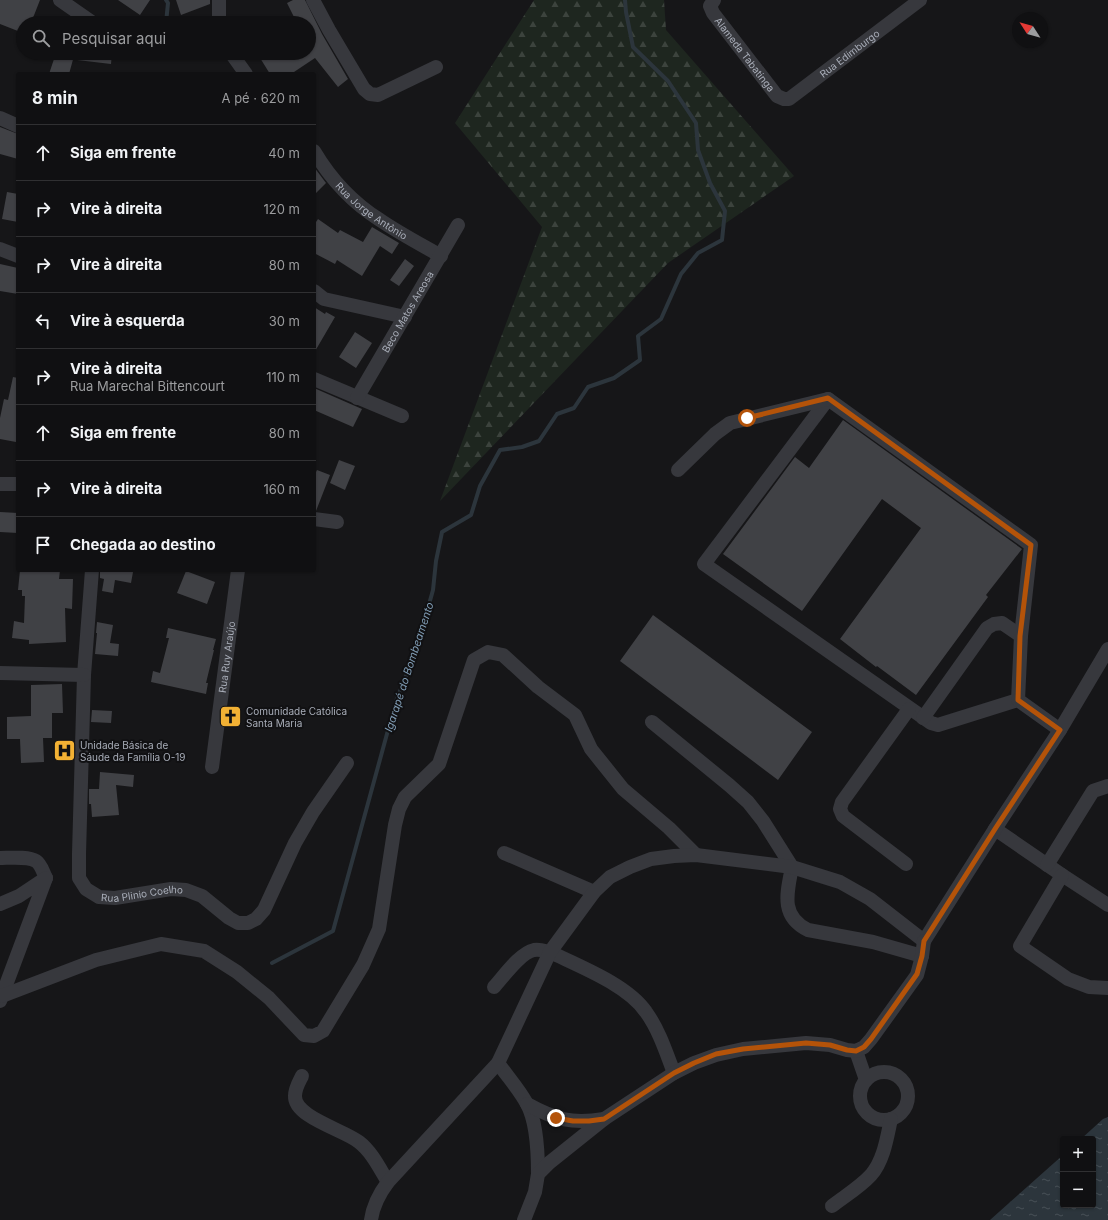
<!DOCTYPE html>
<html lang="pt">
<meta charset="utf-8">
<style>
:root{--surface:#101012;--page:#19191b;--text:#f1f3f6;--muted:#9c9d9f;--line:#303032}
body{margin:0;font-family:Inter,sans-serif;background:var(--page);color:var(--text)}
.controls{position:absolute;right:12px;bottom:12px;display:grid;overflow:hidden;border-radius:4px;box-shadow:0 1px 3px #0004}
.controls button{width:36px;height:36px;display:grid;place-items:center;padding:0;border:0;border-bottom:1px solid var(--line);background:var(--surface);color:var(--text);font:20px sans-serif}
.compass{position:absolute;left:1012px;top:12px;width:36px;height:36px;border-radius:50%;background:var(--surface);box-shadow:0 1px 3px #0004;rotate:306deg}
.stop{position:absolute;width:12px;height:12px;margin:-9px;border:3px solid #b45309;border-radius:50%;background:#fff}
.stop.end{background:#b45309;border-color:#fff;box-shadow:0 1px 4px #0008}
.list{margin:0;padding:0;list-style:none}
h2{display:flex;justify-content:space-between;align-items:center;height:52px;margin:0;padding:0 16px;font-size:17px}
h2 small{font-size:13px;font-weight:400;color:var(--muted)}
.list li{display:grid;grid-template-columns:26px 1fr auto;gap:12px;align-items:center;box-sizing:border-box;height:56px;padding:0 16px;border-top:1px solid var(--line)}
.list b{display:block;font-size:15px;white-space:nowrap}
.list p{margin:0;font-size:13px;white-space:nowrap;color:var(--muted)}
.list em{font-size:13px;font-style:normal;color:var(--muted)}
.icon{flex:none;width:22px;height:22px;fill:none;stroke:currentColor;stroke-width:2;stroke-linecap:round;stroke-linejoin:round}
.map{position:relative;flex:none;width:1108px;height:1220px;overflow:hidden}
.search{position:absolute;background:var(--surface);box-shadow:0 1px 3px #0004;left:16px;top:16px;width:300px;height:44px;display:flex;align-items:center;gap:10px;box-sizing:border-box;padding:0 14px;border-radius:22px;color:var(--muted);font-size:15px}
.panel{position:absolute;background:var(--surface);box-shadow:0 1px 3px #0004;left:16px;top:72px;width:300px;height:500px;border-radius:4px}
.map>svg:first-child{display:block}
.forest{fill:url(#forest-firs)}
.water{fill:url(#water-ripples)}
.lines{fill:none;stroke-linecap:round;stroke-linejoin:round}
.stream{stroke:#2c353c;stroke-width:4}
.building{fill:#404145}
.minor{stroke:#37383d;stroke-width:14}
.route{stroke:#b45309;stroke-width:5}
.labels{text-anchor:middle;stroke-width:4;stroke-linejoin:round;paint-order:stroke}
.street-label{font-size:10px;fill:#a8adb8;stroke:#111113}
.poi-label{font-size:10px;fill:#a8adb8;stroke:#111113;text-anchor:start}
.water-label{font-size:11px;font-style:italic;fill:#7f9bb3;stroke:#111113}
</style>
<div class="map">
<svg width="1108" height="1220" viewBox="0 0 1108 1220">
<defs>
<pattern id="forest-firs" width="22" height="20" patternUnits="userSpaceOnUse"><rect width="22" height="20" fill="#1e261f"/><path d="M5 1l3.5 6h-7zM16 11l3.5 6h-7z" fill="#3c433d"/></pattern>
<pattern id="water-ripples" width="26" height="14" patternUnits="userSpaceOnUse"><rect width="26" height="14" fill="#2c353c"/><path d="M2 4q2-2 4 0t4 0M15 11q2-2 4 0t4 0" fill="none" stroke="#485056"/></pattern>
</defs>
<rect width="100%" height="100%" fill="#161618"/>
<path class="forest" d="M534,0H664L666,30L794,176L668,263L440,501L542,227L455,123Z"/>
<path class="water" d="M1108,1117V1220H990L1063,1155V1205H1093V1139H1081L1103,1119Z"/>
<g class="lines">
<path class="stream" d="M166,23L168,3L166,0
M272,963L333,931L396,701L416,651L433,590L436,561L442,532L471,515L480,486L500,450L522,447L539,441L557,414L574,408L588,387L614,378L640,360L638,336L661,319L681,274L698,253L722,240L725,211L710,183L698,150L696,123L668,81L633,47L626,12L625,0"/>
</g>
<path class="building" d="M0,0H40L31,23H23V33L0,24Z
M118,0H150L140,15Z
M176,0H210V4L181,15Z
M293,0H305L322,34L348,79L338,87L315,58L291,74H270L257,53H309V23H297L287,3Z
M56,53H65L74,56L69,74H49Z
M78,53H112L111,64L77,60Z
M0,127L18,134V159L0,154Z
M314,167L326,183L314,195Z
M7,192L18,194V222L2,219Z
M318,219L338,233L340,230L363,242L372,227L399,243L392,254L380,246L362,276L337,260L335,264L314,253V225Z
M405,259L414,266L399,286L390,280Z
M0,264L18,268V294L0,291Z
M314,307L325,314L326,312L335,317L314,353Z
M355,332L372,343L356,368L339,357Z
M13,377L18,378V436L16,442L0,439V418L4,399L8,400Z
M314,388L362,409L353,427L314,410Z
M843,420L1022,549L986,595L988,597L916,695L877,666L876,667L840,639L921,528L882,499L802,611L723,554L795,457L809,468Z
M339,460L355,466L345,490L330,483Z
M317,470L330,475L316,511H314V476Z
M0,512L18,513V533L0,532Z
M20,570H60L59,579H73L72,609L65,608L66,642L29,644V640L12,638L14,621L24,623L25,596H22V590H18Z
M100,570H119L133,572L131,583L115,580L113,593L102,591L104,579L100,578Z
M186,571L215,582L207,604L177,593Z
M653,615L812,732L778,780L620,661Z
M97,622L113,625L110,643L119,644L118,656L95,654L97,633H96Z
M168,628L216,639L213,650H214L206,683H208L206,694L151,682L153,671L160,673L169,638H166Z
M62,684L63,713H52V738H43L44,762L21,763L20,739H7V717L31,716V685Z
M92,710L112,711L111,723L91,722Z
M100,772L134,775L133,787L116,785L119,815L92,817L91,804H89V789H99Z"/>
<g class="lines">
<g class="minor">
<path d="M60,0L93,23"/>
<path d="M219,0V23"/>
<path d="M313,0L329,30L364,89L370,94L378,95L436,67"/>
<path id="s1" d="M714,0L710,6L713,13L777,96L784,99H789L920,0"/>
<path d="M231,53L246,74"/>
<path d="M0,118L18,126"/>
<path id="s2" d="M314,151C330,178 353,203 380,220C399,233 420,244 441,256"/>
<path d="M0,249L18,256"/>
<path d="M314,291L324,299L405,317"/>
<path d="M314,379L402,416"/>
<path id="s3" d="M357,398L458,225"/>
<path d="M828,399L1031,545L1021,636L1018,700L938,725L931,723L704,564Z"/>
<path d="M678,470L715,434L730,423L828,399"/>
<path d="M0,484H18"/>
<path d="M314,519L337,522"/>
<path id="s4" d="M92,570L84,675L79,854V878L86,889L99,897L115,898L171,889L186,890L202,896L229,918L238,923H248L256,919L264,910L295,843L313,812L347,763"/>
<path d="M0,673L84,675"/>
<path d="M1018,700L1060,730"/>
<path d="M923,718L987,628L994,624L1002,623L1021,636"/>
<path d="M652,722L729,785L748,802L763,821L792,867C787,893 780,916 808,930L873,942L922,956"/>
<path id="s5" d="M212,767L238,570"/>
<path d="M995,829L1062,875L1108,905"/>
<path d="M504,853L594,892"/>
<path d="M0,858C9,858 28,856 36,861C41,864 43,872 46,878"/>
<path d="M906,864L843,816L840,809L842,802L909,709"/>
<path d="M1047,865L1093,791L1108,786"/>
<path d="M1062,875L1020,946L1068,979L1089,987L1108,988"/>
<path d="M0,904L19,896L46,878L0,1001"/>
<path d="M494,987C504,976 520,953 534,950C540,949 545,951 550,952C579,966 628,985 646,1012C659,1030 666,1052 674,1073"/>
<path d="M0,995L2,996L96,960L161,944L204,951L237,972L269,998L304,1035L314,1036L323,1031L363,965L379,929L395,825L399,809L405,797L439,764L474,660L488,652L503,655L538,687L575,715L591,749L623,789L669,828L696,855"/>
<path d="M856,1051L866,1080"/>
<path d="M498,1063C507,1076 519,1089 527,1104C537,1122 538,1153 538,1174"/>
<circle cx="884" cy="1096" r="24"/>
<path d="M302,1076C299,1082 295,1088 295,1096C294,1117 344,1130 359,1142C372,1152 380,1169 388,1182"/>
<path d="M527,1104C556,1120 572,1124 604,1119"/>
<path d="M832,1206C845,1196 860,1187 871,1175C884,1160 887,1137 891,1119"/>
<path d="M371,1220C373,1205 379,1194 388,1182L498,1063L550,952L594,892L610,877L630,867L651,859L674,856L696,855L792,867L840,882L870,899L924,941L995,829L1060,730L1108,649"/>
<path d="M524,1220L535,1192L538,1174L549,1163L604,1119L674,1073L694,1063L716,1055L743,1049L806,1043L830,1045L847,1050L856,1051L864,1047L871,1039L917,975L922,956L924,941"/>
</g>
</g>
<g class="lines">
<path class="route" d="M556,1118L573,1121H589L604,1119L674,1073L694,1063L716,1054L743,1049L806,1043L830,1045L847,1050L856,1051L864,1047L871,1039L917,974L922,956L924,941L995,829L1060,730L1018,700L1020,636L1031,545L828,398L747,418"/>
</g>
<defs>
<symbol id="church-square" viewBox="-11 -11 22 22"><rect x="-9" y="-9" width="18" height="18" rx="4" fill="#f2b134" stroke="#111113"/><path d="M-1.2-6h2.4v3.5h3.3v2.4h-3.3V6h-2.4V-.1h-3.3v-2.4h3.3Z" fill="#111"/></symbol>
<symbol id="hospital-square" viewBox="-11 -11 22 22"><rect x="-9" y="-9" width="18" height="18" rx="4" fill="#f2b134" stroke="#111113"/><path d="M-5-5h3v3.5h4V-5h3V5h-3V1.5h-4V5h-3Z" fill="#111"/></symbol>
</defs>
<g fill-rule="evenodd">
<use href="#church-square" x="218" y="704" width="25" height="25"/>
<use href="#hospital-square" x="52" y="738" width="25" height="25"/>
</g>
<g class="labels">
<g class="street-label">
<text dy="4" stroke="none"><textPath href="#s1" startOffset="208">Rua Edimburgo</textPath></text>
<text dy="4" stroke="none"><textPath href="#s1" startOffset="67">Alameda Tabatinga</textPath></text>
<text dy="4" stroke="none"><textPath href="#s2" startOffset="84">Rua Jorge Antônio</textPath></text>
<text dy="4" stroke="none"><textPath href="#s3" startOffset="100">Beco Matos Areosa</textPath></text>
<text dy="4" stroke="none"><textPath href="#s5" startOffset="111">Rua Ruy Araújo</textPath></text>
<text dy="4" stroke="none"><textPath href="#s4" startOffset="380">Rua Plinio Coelho</textPath></text>
</g>
<g class="poi-label">
<text x="246" y="715">Comunidade Católica<tspan x="246" dy="12">Santa Maria</tspan></text>
<text x="80" y="749">Unidade Básica de<tspan x="80" dy="12">Sáude da Família O-19</tspan></text>
</g>
<g class="water-label">
<text transform="translate(409 667) rotate(-72)" y="4">Igarapé do Bombeamento</text>
</g>
</g>
</svg>
<div class="controls">
<button>+</button>
<button>−</button>
</div>
<svg class="compass" viewBox="-18 -18 36 36"><path d="M0-13l5 13h-10z" fill="#e53935"/><path d="M0 13l5-13h-10z" fill="#9c9d9f"/></svg>
<div class="stop" style="left:747px;top:418px"></div>
<div class="stop end" style="left:556px;top:1118px"></div>
<div class="search"><svg class="icon" aria-label="search" viewBox="0 0 24 24"><circle cx="10" cy="10" r="6"/><path d="M15 15l6 6"/></svg>Pesquisar aqui</div>
<section class="panel">
<h2>8 min<small>A pé · 620 m</small></h2>
<ul class="list">
<li><svg class="icon" aria-label="ahead" viewBox="0 0 24 24"><path d="M12 20V5M6 11l6-6 6 6"/></svg><div><b>Siga em frente</b></div><em>40 m</em></li>
<li><svg class="icon" aria-label="right" viewBox="0 0 24 24"><path d="M7 20v-9h11M14 6l5 5-5 5"/></svg><div><b>Vire à direita</b></div><em>120 m</em></li>
<li><svg class="icon" aria-label="right" viewBox="0 0 24 24"><path d="M7 20v-9h11M14 6l5 5-5 5"/></svg><div><b>Vire à direita</b></div><em>80 m</em></li>
<li><svg class="icon" aria-label="left" viewBox="0 0 24 24"><path d="M17 20v-9H6M10 6l-5 5 5 5"/></svg><div><b>Vire à esquerda</b></div><em>30 m</em></li>
<li><svg class="icon" aria-label="right" viewBox="0 0 24 24"><path d="M7 20v-9h11M14 6l5 5-5 5"/></svg><div><b>Vire à direita</b><p>Rua Marechal Bittencourt</p></div><em>110 m</em></li>
<li><svg class="icon" aria-label="ahead" viewBox="0 0 24 24"><path d="M12 20V5M6 11l6-6 6 6"/></svg><div><b>Siga em frente</b></div><em>80 m</em></li>
<li><svg class="icon" aria-label="right" viewBox="0 0 24 24"><path d="M7 20v-9h11M14 6l5 5-5 5"/></svg><div><b>Vire à direita</b></div><em>160 m</em></li>
<li><svg class="icon" aria-label="arrive" viewBox="0 0 24 24"><path d="M6 21V4h12l-3 4 3 4H6"/></svg><div><b>Chegada ao destino</b></div></li>
</ul>
</section>
</div>
